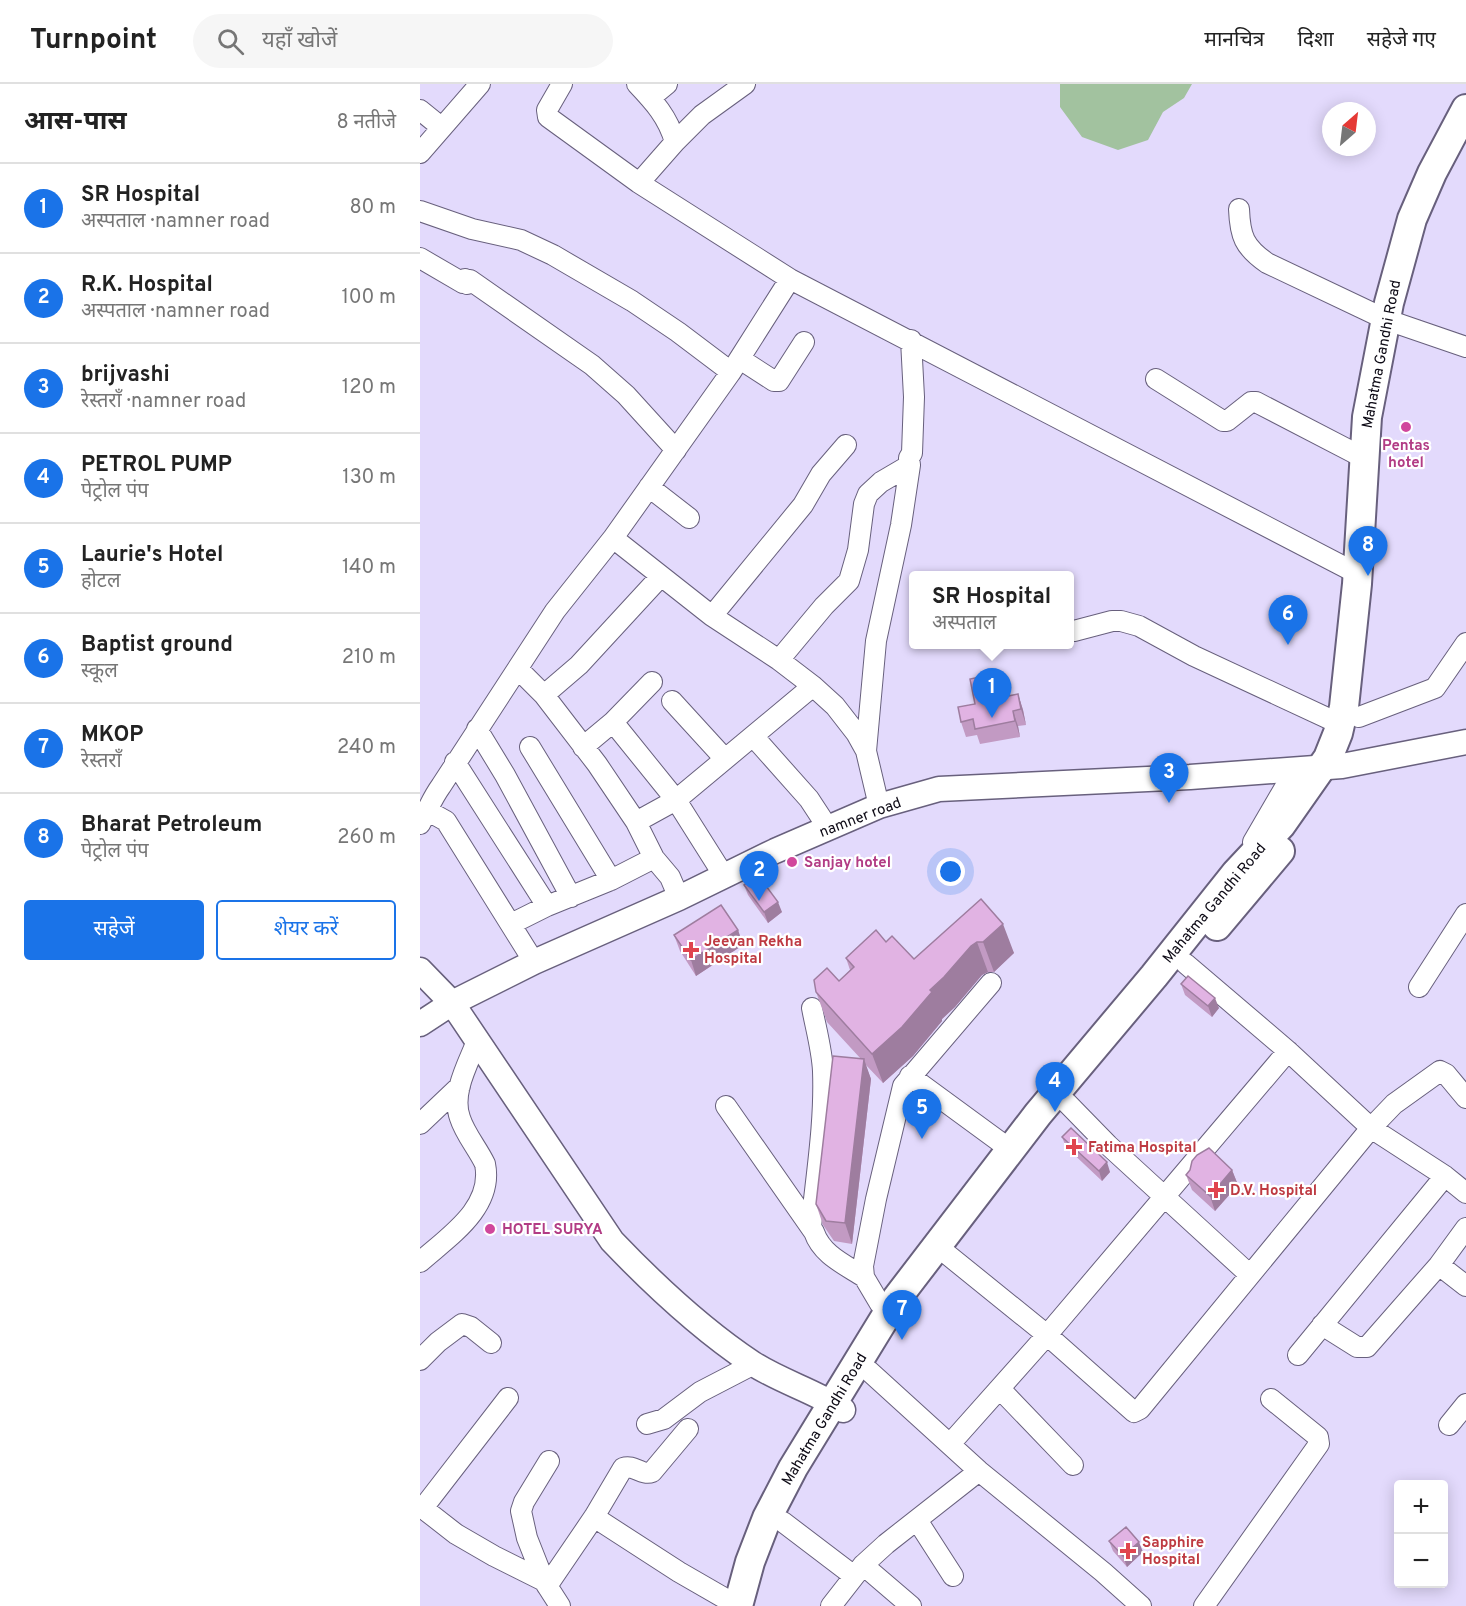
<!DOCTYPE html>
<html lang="hi">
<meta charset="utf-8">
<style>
:root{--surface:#fff;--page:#f6f6f6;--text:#222;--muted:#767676;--line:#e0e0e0;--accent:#1a73e8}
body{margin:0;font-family:Overpass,"Noto Sans Devanagari",sans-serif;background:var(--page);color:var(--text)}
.controls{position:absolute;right:18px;bottom:18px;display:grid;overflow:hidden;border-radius:6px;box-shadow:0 3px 15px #0003}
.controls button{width:54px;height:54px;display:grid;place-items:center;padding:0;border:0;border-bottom:2px solid var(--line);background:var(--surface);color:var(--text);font:30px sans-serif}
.compass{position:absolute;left:902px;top:18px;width:54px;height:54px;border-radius:50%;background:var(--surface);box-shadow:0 3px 15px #0003;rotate:28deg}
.you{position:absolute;left:531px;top:788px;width:21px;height:21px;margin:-15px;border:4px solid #fff;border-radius:50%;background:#1a73e8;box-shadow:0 0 0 9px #1a73e833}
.badge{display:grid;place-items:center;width:39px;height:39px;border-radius:50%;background:var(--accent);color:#fff;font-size:20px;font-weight:700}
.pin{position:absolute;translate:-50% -50px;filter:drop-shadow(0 2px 3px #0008)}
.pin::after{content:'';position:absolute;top:32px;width:21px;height:18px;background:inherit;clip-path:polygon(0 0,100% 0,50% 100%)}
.popup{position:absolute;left:489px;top:487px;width:165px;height:78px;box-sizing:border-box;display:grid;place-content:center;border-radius:6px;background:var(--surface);filter:drop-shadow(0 2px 4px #0005);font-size:20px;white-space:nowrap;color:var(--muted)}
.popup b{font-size:22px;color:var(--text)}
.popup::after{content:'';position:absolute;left:50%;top:100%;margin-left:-12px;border:12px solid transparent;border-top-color:var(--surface)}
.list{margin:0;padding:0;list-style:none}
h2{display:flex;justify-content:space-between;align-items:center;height:78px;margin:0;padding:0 24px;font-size:26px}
h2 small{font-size:20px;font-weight:400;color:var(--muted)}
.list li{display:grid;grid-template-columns:39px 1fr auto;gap:18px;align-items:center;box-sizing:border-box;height:90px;padding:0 24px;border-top:2px solid var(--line)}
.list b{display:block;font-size:22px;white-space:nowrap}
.list p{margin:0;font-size:20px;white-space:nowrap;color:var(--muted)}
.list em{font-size:20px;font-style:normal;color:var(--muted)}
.actions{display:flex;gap:12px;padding:18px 24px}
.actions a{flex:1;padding:14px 0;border:2px solid var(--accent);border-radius:6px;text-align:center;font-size:21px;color:var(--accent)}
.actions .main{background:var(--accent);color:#fff}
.icon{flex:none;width:33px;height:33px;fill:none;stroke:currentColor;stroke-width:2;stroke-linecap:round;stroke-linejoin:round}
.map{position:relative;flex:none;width:1046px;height:1522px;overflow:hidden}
header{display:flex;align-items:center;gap:36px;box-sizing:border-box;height:84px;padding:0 30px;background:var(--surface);border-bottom:2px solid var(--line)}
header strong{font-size:28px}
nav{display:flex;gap:33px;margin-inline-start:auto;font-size:21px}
.search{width:420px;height:54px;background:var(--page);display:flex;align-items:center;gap:15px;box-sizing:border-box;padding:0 21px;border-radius:33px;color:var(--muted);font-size:22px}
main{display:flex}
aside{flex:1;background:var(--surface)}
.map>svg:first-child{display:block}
.green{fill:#a2c29f}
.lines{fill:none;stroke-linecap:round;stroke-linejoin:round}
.minor-casing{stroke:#68607d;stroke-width:22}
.major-casing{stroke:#68607d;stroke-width:27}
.highway-casing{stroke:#68607d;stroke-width:32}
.minor{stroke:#fff;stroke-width:20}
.major{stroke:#fff;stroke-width:24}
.highway{stroke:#fff;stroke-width:28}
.wall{fill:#c29ac3}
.shaded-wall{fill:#9e7d9f}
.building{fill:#e1b3e3;stroke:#9e7d9f;stroke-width:1.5}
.hotel-dot{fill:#d1479c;stroke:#fff;stroke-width:2}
.health-dot{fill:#e0444e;stroke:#fff;stroke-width:2}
.labels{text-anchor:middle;stroke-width:4.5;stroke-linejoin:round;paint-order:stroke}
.street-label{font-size:15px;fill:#0d0a15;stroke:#fff}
.hotel-label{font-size:15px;font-weight:bold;fill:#b23c85;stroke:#fff;text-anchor:start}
.health-label{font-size:15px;font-weight:bold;fill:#be3a42;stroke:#fff;text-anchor:start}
</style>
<header>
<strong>Turnpoint</strong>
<div class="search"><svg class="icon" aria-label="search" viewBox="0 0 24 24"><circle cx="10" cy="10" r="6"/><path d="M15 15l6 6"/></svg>यहाँ खोजें</div>
<nav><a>मानचित्र</a><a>दिशा</a><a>सहेजे गए</a></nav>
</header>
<main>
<aside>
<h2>आस-पास<small>8 नतीजे</small></h2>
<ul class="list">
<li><span class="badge">1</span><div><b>SR Hospital</b><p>अस्पताल · namner road</p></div><em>80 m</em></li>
<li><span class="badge">2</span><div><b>R.K. Hospital</b><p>अस्पताल · namner road</p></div><em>100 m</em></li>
<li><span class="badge">3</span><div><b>brijvashi</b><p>रेस्तराँ · namner road</p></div><em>120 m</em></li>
<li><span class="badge">4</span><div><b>PETROL PUMP</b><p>पेट्रोल पंप</p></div><em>130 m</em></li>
<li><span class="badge">5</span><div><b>Laurie's Hotel</b><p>होटल</p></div><em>140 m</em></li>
<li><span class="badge">6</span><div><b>Baptist ground</b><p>स्कूल</p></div><em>210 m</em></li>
<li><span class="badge">7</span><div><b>MKOP</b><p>रेस्तराँ</p></div><em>240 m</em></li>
<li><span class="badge">8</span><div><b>Bharat Petroleum</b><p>पेट्रोल पंप</p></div><em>260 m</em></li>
</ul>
<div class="actions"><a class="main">सहेजें</a><a>शेयर करें</a></div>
</aside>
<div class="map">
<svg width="1046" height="1522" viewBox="0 0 1046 1522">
<rect width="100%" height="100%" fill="#e3dafc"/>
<path class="green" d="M640,0H772L764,14L743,28L728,56L698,66L662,53L640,23Z"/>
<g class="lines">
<defs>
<path id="minor" d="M142,0L127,26L128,33L219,99
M217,0C234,18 248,33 255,58L219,99L370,195L938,490
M230,14L247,0
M0,26L21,43
M255,58L282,31L325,0
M0,69L60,0
M819,125C820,152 824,163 847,179L965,235
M0,127L52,145L101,156L133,171L212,217L258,248L311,288
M0,174L43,199L45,195L47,200L50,196L172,281L206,311L256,366
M976,239L1046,263
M320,275L354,297H359L384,258
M736,295L803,337H807L831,318H836L944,374
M229,403L269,434
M193,454L292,532L359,576L393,602L415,622L436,649L446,667L459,722
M292,532L383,421L401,390L426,361
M654,547L692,537H701L719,542L774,572L920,640
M359,576L404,522L429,497L438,466L444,420L448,410L461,398L490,381
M98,585L124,611L177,680L216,738L234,774L250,793L259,814
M124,611L159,581L241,492
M252,617L305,675
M939,633L1015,604L1046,559
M193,638L256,716L304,792
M57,645L85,691L151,813
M333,652L389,715L408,744
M110,663L191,796
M163,663L193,638L232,598
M446,667L456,557L481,441L490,381L489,374L492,369L494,313L491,256
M35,678L127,822
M8,727L26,737L114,878
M216,738L256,716L393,602
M0,740C8,726 11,716 21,702L135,527L193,454L311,288L370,195
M833,758L875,686
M91,840L127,822L191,796L234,774
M766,880L868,967L951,1044L974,1020L1020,987L1026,990L1046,1014
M999,903L1046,830
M490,992L591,1066
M647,1019L688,1061L830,1191
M306,1022L394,1148C402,1171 424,1180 444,1193
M0,1040L40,1002
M391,1143C396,1092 405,1039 403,987C402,966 396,945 392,924
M528,1171L627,1251L714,1328L720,1325L951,1044L1025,1092L1046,1109
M0,1178C28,1153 74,1124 65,1080C58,1065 45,1050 40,1034C31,1009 48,980 57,957
M1019,1181L1046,1202
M460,1220L444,1193L443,1182L456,1115L483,1002L571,899
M902,1241L937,1263H947L1019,1181L1046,1144
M878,1271L1025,1092
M0,1276L18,1258L42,1240L51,1243L71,1259
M438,1279L449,1287L559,1387L683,1488L721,1522
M580,1305L653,1381
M227,1340L244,1335L280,1308L334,1280
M1029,1341L1046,1320
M530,1360L627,1251L868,967
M129,1377L104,1418L101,1427L107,1454L124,1497L140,1522
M0,1422L36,1450L74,1472L124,1497
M3,1424L88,1314
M174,1433L259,1488L318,1522
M497,1436L533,1492
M363,1438L434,1492
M443,1481L491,1522
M127,1502L174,1433L203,1384C214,1380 222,1392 232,1388L268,1345
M411,1522L443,1481L466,1460L559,1387
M784,1522L899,1360L898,1353L851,1315"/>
<path id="major" d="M0,886L32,919L192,1157C235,1202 281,1245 332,1279C361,1298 395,1307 423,1326
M0,940L32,919L114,878L259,814L355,767L459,722L519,705L770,693L922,682L1046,658"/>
<path id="highway" d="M797,842L860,767
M318,1522L330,1478L347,1434L373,1384L477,1214L618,1030L734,892L816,789L861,741L908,674L918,649L924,623L937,500L947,333L969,219L992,135L1012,89L1046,25"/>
</defs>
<use href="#minor" class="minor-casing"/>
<use href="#major" class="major-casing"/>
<use href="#highway" class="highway-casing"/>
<use href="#minor" class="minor"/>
<use href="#major" class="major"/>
<use href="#highway" class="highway"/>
</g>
<path class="wall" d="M565,592L568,601L590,612L598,610L603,626L606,641L598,642L600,653L560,660L557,651L546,653L541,638L555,620Z
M324,801L362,828L348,839L328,811Z
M561,815L594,869L574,888H568L562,891L535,923L522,935V937L493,972L463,999L445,980L451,995L432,1160L414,1157L403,1141L396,1120L441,975L407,938L396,908L419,897L430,886L426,874L466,858L494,875Z
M318,846L323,861L276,892L260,867L254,851Z
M761,900L799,924L792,933L765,911Z
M642,1053L690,1088L682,1097L646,1063Z
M812,1086L818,1101L795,1127L772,1106L766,1091Z
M689,1457L723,1468L707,1483L693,1467Z"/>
<path class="shaded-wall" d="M598,610L603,626L606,641L601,625Z
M593,627L598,642L600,653L595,637Z
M358,818L362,828L348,839L344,828Z
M583,840L594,869L574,888L563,858Z
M318,846L323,861L276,892L271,876Z
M557,858L568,888L562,891L535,923L522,935V937L493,972L463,999L452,970L551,862Z
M795,914L799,924L792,933L788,922Z
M444,975L451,995L432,1160L425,1139Z
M687,1078L690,1088L682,1097L679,1087Z
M812,1086L818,1101L795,1127L790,1112Z
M719,1458L723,1468L707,1483L703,1472Z"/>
<path class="building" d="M565,592L566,601L585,598L588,612L598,610L601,625L593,627L595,637L555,645L553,635L541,638L538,623L555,620L550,595Z
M338,791L358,818L344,828L324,801Z
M561,815L583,840L563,858H557L551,862L524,893L510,906L512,908L482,943L452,970L396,908L394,896L407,884L419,897L434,883L426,874L456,846L466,858L472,852L494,875Z
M301,821L318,846L271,876L254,851Z
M768,892L795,914L788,922L761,900Z
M413,972L444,975L425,1139L406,1137L396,1120Z
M651,1044L687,1078L679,1087L642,1053Z
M789,1064L812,1086L790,1112L766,1091L770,1086L772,1077L777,1071Z
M706,1443L719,1458L703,1472L689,1457Z"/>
<g class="hotel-dot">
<circle cx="986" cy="343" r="6"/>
<circle cx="372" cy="778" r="6"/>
<circle cx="70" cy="1145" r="6"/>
</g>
<g class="health-dot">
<path d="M268 857h6v6h6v6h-6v6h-6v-6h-6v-6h6z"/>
<path d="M651 1054h6v6h6v6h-6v6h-6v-6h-6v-6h6z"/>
<path d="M793 1097h6v6h6v6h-6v6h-6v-6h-6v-6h6z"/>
<path d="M705 1458h6v6h6v6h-6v6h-6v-6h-6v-6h6z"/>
</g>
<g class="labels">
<g class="street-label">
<text transform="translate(961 270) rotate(-79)" y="5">Mahatma Gandhi Road</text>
<text transform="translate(440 733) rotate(-21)" y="5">namner road</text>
<text transform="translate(794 819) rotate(-50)" y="5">Mahatma Gandhi Road</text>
<text transform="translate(404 1335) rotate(-59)" y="5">Mahatma Gandhi Road</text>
</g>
<g class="hotel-label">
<text x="986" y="366" text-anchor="middle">Pentas<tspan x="986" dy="17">hotel</tspan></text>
<text x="384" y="783">Sanjay hotel</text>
<text x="82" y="1150">HOTEL SURYA</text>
</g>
<g class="health-label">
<text x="284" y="862">Jeevan Rekha<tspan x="284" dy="17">Hospital</tspan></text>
<text x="668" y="1068">Fatima Hospital</text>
<text x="810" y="1111">D.V. Hospital</text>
<text x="722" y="1463">Sapphire<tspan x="722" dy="17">Hospital</tspan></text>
</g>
</g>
</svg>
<div class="controls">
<button>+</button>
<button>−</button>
</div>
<svg class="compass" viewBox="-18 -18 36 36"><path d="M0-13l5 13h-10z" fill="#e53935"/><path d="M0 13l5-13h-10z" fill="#767676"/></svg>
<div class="you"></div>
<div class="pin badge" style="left:572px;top:634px">1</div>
<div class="popup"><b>SR Hospital</b>अस्पताल</div>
<div class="pin badge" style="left:339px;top:817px">2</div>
<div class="pin badge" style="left:749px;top:719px">3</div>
<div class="pin badge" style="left:635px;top:1028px">4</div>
<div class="pin badge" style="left:502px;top:1055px">5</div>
<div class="pin badge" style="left:868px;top:561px">6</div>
<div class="pin badge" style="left:482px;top:1256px">7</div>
<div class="pin badge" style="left:948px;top:492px">8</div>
</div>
</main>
